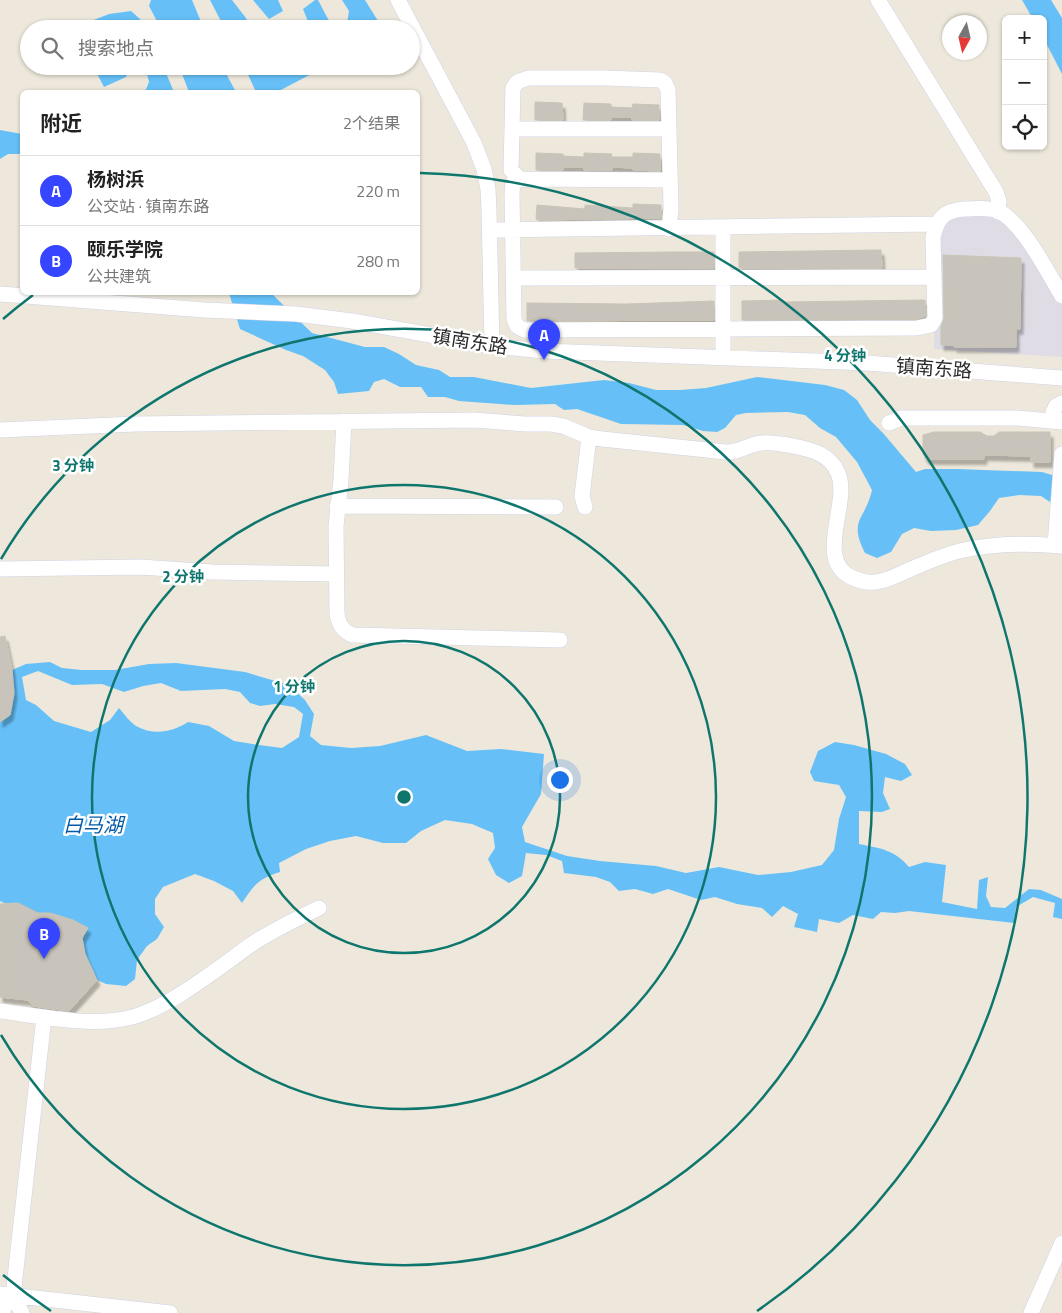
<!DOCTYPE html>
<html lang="zh">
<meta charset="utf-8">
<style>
:root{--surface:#fff;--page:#f2f2f2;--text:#222;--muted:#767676;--line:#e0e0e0;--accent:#3645ff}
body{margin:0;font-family:"Titillium Web","Noto Sans SC",sans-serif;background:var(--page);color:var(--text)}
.controls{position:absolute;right:15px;top:15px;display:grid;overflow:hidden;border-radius:8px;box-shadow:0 1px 4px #0004}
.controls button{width:45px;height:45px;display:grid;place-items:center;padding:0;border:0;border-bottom:1px solid var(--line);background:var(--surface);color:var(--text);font:25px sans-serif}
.compass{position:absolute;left:942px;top:15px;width:45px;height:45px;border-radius:50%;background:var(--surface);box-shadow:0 1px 4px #0004;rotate:188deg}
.you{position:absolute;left:559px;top:779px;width:18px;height:18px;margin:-12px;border:4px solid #fff;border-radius:50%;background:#1a73e8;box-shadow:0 0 0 8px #1a73e833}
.badge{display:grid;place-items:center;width:32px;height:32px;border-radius:50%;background:var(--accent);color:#fff;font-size:16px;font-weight:700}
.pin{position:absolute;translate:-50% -41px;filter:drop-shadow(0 1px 2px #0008)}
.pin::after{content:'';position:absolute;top:26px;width:18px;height:15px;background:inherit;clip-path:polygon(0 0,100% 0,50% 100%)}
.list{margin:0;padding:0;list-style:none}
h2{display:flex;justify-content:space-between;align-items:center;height:65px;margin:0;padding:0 20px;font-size:21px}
h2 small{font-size:16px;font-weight:400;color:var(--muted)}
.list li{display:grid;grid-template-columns:32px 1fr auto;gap:15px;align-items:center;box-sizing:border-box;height:70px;padding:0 20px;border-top:1px solid var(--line)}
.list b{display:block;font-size:19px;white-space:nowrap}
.list p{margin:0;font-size:16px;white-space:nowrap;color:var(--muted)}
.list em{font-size:16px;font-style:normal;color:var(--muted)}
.icon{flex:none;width:28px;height:28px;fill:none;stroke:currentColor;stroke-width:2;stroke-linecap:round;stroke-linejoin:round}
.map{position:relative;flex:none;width:1062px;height:1313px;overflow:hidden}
.search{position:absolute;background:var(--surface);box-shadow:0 1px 4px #0004;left:20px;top:20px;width:400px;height:55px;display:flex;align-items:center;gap:12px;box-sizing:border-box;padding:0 18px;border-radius:28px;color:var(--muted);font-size:19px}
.panel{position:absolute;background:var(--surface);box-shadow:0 1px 4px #0004;left:20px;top:90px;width:400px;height:205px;border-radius:8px}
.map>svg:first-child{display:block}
.industrial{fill:#e0dce5}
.water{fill:#66c0f7;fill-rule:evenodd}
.building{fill:#c9c4bb;stroke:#c9c4b5;filter:url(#shadow)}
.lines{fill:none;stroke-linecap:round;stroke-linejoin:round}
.minor-casing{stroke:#d0d2e4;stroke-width:16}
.minor{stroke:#fff;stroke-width:15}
.ring{fill:none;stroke:#0f766e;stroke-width:2.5}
.labels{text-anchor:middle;stroke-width:5;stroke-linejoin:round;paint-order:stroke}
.street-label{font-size:19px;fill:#2a2a2a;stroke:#fff}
.water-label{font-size:20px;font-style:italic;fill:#045ba5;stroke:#fff}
.centre{fill:#0f766e;stroke:#fff;stroke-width:2.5}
.ring-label{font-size:15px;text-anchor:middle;font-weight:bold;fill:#0f766e;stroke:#fff;stroke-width:5;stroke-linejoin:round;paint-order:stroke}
</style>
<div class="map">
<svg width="1062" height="1313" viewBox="0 0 1062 1313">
<defs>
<filter id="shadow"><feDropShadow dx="3" dy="5.5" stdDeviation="1" flood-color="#0004"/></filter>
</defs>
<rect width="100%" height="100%" fill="#ede8db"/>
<path class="industrial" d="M998,212L1062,296V357L934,349L933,261L943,214Z"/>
<path class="water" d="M151,0H192L204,29H161L149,6Z
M210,0H232L246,18L251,29H225Z
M253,0H278L283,11L269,19Z
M315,0H318L328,19L339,29H311L303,9Z
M342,0H365L383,29H342L347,24L349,11Z
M1022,0H1051L1062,18V74L1043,37V19H1033Z
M131,11L140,19L145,29H75L76,27L109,14Z
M93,66H163L174,92H145L149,82L146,70L139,67L129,70L126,77L104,87Z
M179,66H222L236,92H189Z
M244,66H316L317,71L277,92H256Z
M0,130L22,134V154H8L0,159Z
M229,293H271L312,333L365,347H384L399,354L416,365L439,370L450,377H474L531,388L604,380L629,383L656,390H680L706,388L757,377L825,385L844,390L857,400L870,420L883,433L916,472L925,469H957L1042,472L1062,478V510L1041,496L1019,495L999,498L990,511L978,525L956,530L931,531L914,528L902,534L891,552L877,558L865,553C848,519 865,521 872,490L857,462L836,437L820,428L805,415L788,412L746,413L736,415L725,428L717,432L703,431L683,425L621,424L577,409L564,410L555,404L514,405L459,401L445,397H428L421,387H400L384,379L374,382L369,391L338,394L334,382L325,370L303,356L286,350L240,329Z
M50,662L62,668L82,670H115L149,664L176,663L245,672L289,685L305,700L314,714L310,736L321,745L351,748L380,746L426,735L467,751L501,749L544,754L541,794L522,827L525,842L567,856L600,861L656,866L686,873L719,867L758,875L791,872L822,865L834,850L839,819L846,797L839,785L814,781L810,772L818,751L835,742L854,745L886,754L905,764L912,775L901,781L885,777L883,793L890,809L882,812L859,811V844C880,848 895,850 909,867L925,862L946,865L942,902L977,909L979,880L988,877L986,896L991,907L1005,908L1029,889L1041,890L1062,899V919L1053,917L1055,903L1033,897L1016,907L1014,923L909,911L895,913L881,912L873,919L853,915L839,923L819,919L817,932L794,927L798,914L783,906L772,917L762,908L737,904L715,897L701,900L668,889L653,894L635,889L619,891L610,882L596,877L564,873L562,861L546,855L526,853L522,876L509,883L496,875L488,859L495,848L493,833L472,824L445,820L421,831L406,843H383L356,836L330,841L306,849L279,863L280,872C258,879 255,884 242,903L233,891L214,881L195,874L163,887L155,899V914L164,927L157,939L147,946L137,960L135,979L126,986L106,984L97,980L85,954L82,938L88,928C73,921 57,912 41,913L40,922L18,903H4L0,901V722L12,670L26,664ZM38,671L72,685L102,684L124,692L143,686L161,683L181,691L225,689L240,692L250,703L260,706L275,704L294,707L303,714L299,737L282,748L259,745L234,741L209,726L188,722C172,732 154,736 136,726C130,722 124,714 119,708L110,720L91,732L54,721L36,705L26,700L22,677Z"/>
<path class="building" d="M535,102L562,103L563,120H535Z
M584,103L611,104V107L632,108L633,104L659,105V120H632V117H611V120H583Z
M536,153L563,154V156L584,157V153L612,154L611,157H633V153L660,154V171L633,170V168L612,167V170H584V167H564L563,170H536Z
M633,204L661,205V218L537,220L536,218L537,205L585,209V205L633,208Z
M881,250L882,268H739V252Z
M673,252H714V268H575V253Z
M943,255L1021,258L1020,329H1016V347H954V345H941V327L944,318Z
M783,300V302L925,300L926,316L916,319L742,320V301Z
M714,301V320L527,321V303L626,304Z
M934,432H980L987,436H994L999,432H1050V462H1031V456L984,455V459H926L923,454V435Z
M5,636L12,670L14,693L10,715L0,722V637Z
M18,903L38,913H50L73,920L88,928L82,938L85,954L97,980L69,1011L33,1006L28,1000L0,997V904Z"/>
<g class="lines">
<defs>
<path id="minor" d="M398,0L474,143L484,169L488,189L489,210L492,346
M878,0L996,192L999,201L998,212
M512,129H669
M520,179L511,170L513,88L517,82L528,78H605L660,80L665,83L668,90L671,209L669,229
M670,180L520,179L513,183L512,193L514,319L517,326L524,330H538L917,328L931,325L935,318L933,237C938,218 943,211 964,209C975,209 987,207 998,211C1022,221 1048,273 1062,296
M490,230L937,224
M513,278L933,277
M0,294L204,310L296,314L352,321L492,346L545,351L867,363L1062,378
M723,357V228
M1062,403L1056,406L1053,412L1055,418L1062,422
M344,421L341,480L336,526L337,614C339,625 342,630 352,635L560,640
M889,423L901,418H1017L1062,422
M0,430L136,424L474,420L525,424H551L563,426L589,437L602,439L726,452C739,453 748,444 762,443C770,442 780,444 788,445C808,449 829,452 838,473C851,503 813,561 853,578C860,581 868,583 875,582C888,581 899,574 911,569C928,562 945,554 964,550C997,543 1029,543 1062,546
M337,506L556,507
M585,507L582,496L589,437
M1055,545L1062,454
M0,569L141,567L212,572L336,574
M0,1011C40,1016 89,1027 128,1018C168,1009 218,968 252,944C273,930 296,919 319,908
M0,1294L170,1313
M13,1296L22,1313
M3,1313V1309L13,1296L44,1017
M1031,1313L1062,1243"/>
</defs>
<use href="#minor" class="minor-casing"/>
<use href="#minor" class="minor"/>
</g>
<g class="ring">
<circle cx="404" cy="797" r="156"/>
<circle cx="404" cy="797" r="312"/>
<path d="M1 559A468 468 0 1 1 1 1035"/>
<path d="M51 1311A624 624 0 0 1 3 1275M3 319A624 624 0 0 1 33 295M420 173A624 624 0 0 1 757 1311"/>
</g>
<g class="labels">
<g class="street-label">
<text transform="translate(470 341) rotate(9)" y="7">镇南东路</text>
<text transform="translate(934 368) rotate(4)" y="7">镇南东路</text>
</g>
<g class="water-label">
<text x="93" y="832">白马湖</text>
</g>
</g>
<circle cx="404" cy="797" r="8" class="centre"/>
<g class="ring-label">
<text x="845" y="361">4 分钟</text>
<text x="73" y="471">3 分钟</text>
<text x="183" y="582">2 分钟</text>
<text x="294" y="692">1 分钟</text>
</g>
</svg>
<div class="controls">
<button>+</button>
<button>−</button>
<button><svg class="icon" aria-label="locate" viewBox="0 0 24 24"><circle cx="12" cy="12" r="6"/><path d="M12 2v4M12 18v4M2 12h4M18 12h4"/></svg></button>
</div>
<svg class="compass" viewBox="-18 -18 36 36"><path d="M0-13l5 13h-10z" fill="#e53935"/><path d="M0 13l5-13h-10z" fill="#767676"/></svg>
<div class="you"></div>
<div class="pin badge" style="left:544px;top:360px">A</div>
<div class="pin badge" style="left:44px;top:959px">B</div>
<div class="search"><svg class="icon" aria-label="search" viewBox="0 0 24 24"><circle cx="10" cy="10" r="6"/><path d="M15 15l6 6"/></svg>搜索地点</div>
<section class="panel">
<h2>附近<small>2个结果</small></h2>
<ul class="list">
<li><span class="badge">A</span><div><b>杨树浜</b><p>公交站 · 镇南东路</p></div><em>220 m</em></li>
<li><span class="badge">B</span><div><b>颐乐学院</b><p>公共建筑</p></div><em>280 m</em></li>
</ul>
</section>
</div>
